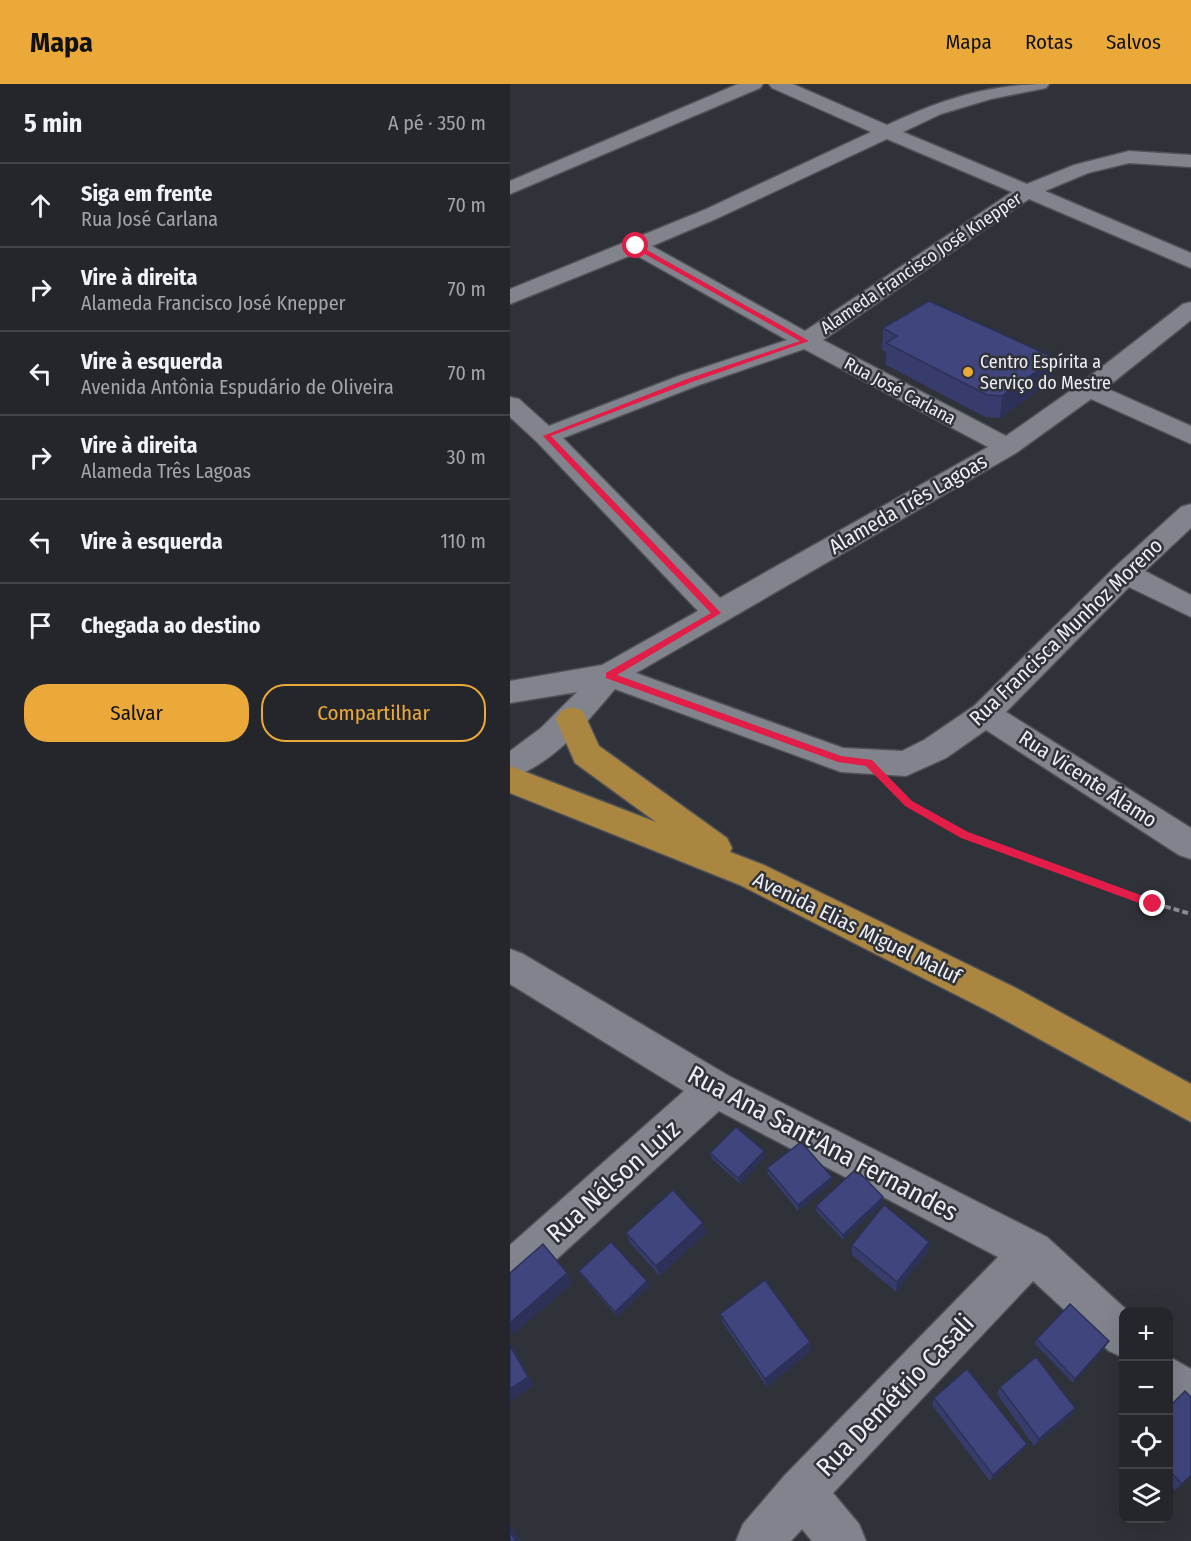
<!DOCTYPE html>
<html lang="pt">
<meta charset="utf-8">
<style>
:root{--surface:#24262b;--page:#2c2e33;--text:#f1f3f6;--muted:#a3a5a9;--line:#414347;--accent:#eba93a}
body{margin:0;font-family:"Fira Sans Condensed",sans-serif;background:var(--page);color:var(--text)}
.controls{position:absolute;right:18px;bottom:18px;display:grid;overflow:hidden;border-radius:12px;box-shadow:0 6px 24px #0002}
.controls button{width:54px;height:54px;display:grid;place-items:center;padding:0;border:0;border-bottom:2px solid var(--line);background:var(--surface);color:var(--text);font:30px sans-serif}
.stop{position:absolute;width:18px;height:18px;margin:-14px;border:4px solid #e11d48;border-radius:50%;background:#fff}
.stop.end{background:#e11d48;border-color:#fff;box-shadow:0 2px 6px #0008}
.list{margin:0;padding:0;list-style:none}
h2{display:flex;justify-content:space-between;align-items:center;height:78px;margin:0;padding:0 24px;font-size:26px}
h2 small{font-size:20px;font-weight:400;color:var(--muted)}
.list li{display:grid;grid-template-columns:39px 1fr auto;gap:18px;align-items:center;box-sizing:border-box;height:84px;padding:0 24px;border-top:2px solid var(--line)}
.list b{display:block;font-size:22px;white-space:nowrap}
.list p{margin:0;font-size:20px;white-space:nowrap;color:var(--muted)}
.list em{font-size:20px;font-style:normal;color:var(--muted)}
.actions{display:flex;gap:12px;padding:18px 24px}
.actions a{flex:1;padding:14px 0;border:2px solid var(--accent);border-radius:24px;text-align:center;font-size:21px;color:var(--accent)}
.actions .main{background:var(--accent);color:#111}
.icon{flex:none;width:33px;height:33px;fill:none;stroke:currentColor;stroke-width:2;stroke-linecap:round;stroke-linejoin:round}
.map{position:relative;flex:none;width:681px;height:1457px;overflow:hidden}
header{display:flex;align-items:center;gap:36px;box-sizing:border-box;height:84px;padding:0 30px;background:var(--accent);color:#111}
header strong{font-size:28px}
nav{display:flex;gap:33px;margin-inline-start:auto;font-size:21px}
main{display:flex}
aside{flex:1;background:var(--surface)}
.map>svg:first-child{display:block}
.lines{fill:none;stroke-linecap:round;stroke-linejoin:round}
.minor-casing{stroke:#505157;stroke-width:3}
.major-casing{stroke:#505157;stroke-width:3}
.path{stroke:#8b8c92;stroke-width:4;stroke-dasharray:6 3;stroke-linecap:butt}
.minor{fill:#82848d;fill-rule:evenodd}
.major{fill:#aa8640;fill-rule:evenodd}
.wall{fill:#373c6c}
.shaded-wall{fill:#2d3158}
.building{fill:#40467d;stroke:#2d3158;stroke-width:1.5}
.route{fill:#e11d48}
.poi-dot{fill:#eba93a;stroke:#303239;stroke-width:2}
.labels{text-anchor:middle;stroke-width:5;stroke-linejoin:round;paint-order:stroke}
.far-street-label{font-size:18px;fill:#eeeff4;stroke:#303239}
.far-poi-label{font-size:18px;fill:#eeeff4;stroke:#303239;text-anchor:start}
.street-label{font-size:21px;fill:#eeeff4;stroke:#303239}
.near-street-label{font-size:26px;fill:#eeeff4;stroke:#303239}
</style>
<header>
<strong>Mapa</strong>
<nav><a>Mapa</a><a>Rotas</a><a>Salvos</a></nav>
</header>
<main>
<aside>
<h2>5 min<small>A pé · 350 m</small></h2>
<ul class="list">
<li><svg class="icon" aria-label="ahead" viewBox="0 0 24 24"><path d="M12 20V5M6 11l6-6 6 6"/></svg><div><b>Siga em frente</b><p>Rua José Carlana</p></div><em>70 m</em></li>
<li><svg class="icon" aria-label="right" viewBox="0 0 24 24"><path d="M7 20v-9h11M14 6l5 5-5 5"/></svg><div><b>Vire à direita</b><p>Alameda Francisco José Knepper</p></div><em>70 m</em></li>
<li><svg class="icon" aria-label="left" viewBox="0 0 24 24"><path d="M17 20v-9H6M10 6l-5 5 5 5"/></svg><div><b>Vire à esquerda</b><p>Avenida Antônia Espudário de Oliveira</p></div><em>70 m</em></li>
<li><svg class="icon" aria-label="right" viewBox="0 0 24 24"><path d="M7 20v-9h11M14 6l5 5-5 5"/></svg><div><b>Vire à direita</b><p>Alameda Três Lagoas</p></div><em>30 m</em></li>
<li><svg class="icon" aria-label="left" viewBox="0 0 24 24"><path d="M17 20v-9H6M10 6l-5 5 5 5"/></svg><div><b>Vire à esquerda</b></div><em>110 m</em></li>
<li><svg class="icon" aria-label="arrive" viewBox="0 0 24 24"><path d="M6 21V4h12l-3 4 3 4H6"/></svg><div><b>Chegada ao destino</b></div></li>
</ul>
<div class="actions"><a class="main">Salvar</a><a>Compartilhar</a></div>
</aside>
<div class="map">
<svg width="681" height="1457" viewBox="0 0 681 1457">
<rect width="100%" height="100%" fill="#303239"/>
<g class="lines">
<defs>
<path id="minor" d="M228,0H253L250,4L0,110V97Z
M259,0H283L377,41C432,15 478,0 539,0L536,4L481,15L431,30L393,48L517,100L564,81L619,67L681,71V83L619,79L578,89L535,107L681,169V184L519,115L313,256L496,352L570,300L673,220L681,218V236L596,304L681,342V360L581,315L506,369L126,589L333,664L392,667L414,656L464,622L606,482L671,423L681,420V444L635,487L681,511V533L619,503L496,628L681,744V775L669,771L476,646L436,674L396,692L331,688L105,605C76,639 44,680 0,694V667L31,644L67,608L0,619V597L92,581L188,527L27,358L0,333V313L9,315L39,342L171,291L277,256L124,170L0,220V205L194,126L361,48L262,4ZM377,55L502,108L295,247L142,162L208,134ZM294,265L478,363L210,514L53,354L189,301Z
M0,865L13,870L219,992L537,1153L619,1228H614V1274L599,1267L523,1197L323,1409L349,1440L356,1457H302L292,1445L281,1457H226L233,1440L275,1391L488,1173L209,1027L15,1204L0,1210V1161L174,1007L0,900Z
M658,1272L681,1285V1337L658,1325Z"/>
<path id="major" d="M62,623L73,627L89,662L217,754L222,764L220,768L254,781L506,904L681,1000V1038L480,928L230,801L0,709V682L146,738L65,679L46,635L51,627Z"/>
</defs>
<use href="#minor" class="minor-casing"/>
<use href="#major" class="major-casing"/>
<path class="path" d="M391,711C432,747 484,762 534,780C583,798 631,816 681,830"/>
<use href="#minor" class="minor"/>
<use href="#major" class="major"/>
</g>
<path class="wall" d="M373,244L545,274L542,296L490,334L475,333L376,281V268L372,266Z
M254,1067L255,1073L230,1100L202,1075L200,1069Z
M257,1084L322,1093V1099L288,1127L258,1090Z
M373,1113V1119L333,1156L306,1127V1122Z
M116,1149H196L150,1192L120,1159Z
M419,1158L418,1168L386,1208L342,1171V1161Z
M69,1187L137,1197L139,1202L107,1233L72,1192Z
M210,1230L301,1267L257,1303L213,1239Z
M527,1255L599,1257L563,1299L525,1260Z
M490,1303L561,1332L524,1362L487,1310Z
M424,1314L513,1366L480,1397L422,1321Z
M658,1324L672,1400L665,1406L658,1399Z"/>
<path class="shaded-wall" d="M545,274L542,296L490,334L492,312Z
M254,1067L255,1073L230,1100L228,1094Z
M322,1093V1099L288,1127V1121Z
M373,1113V1119L333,1156V1151Z
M193,1139L196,1149L150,1192L146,1182Z
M419,1158L418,1168L386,1208L387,1198Z
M57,1189L63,1199L4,1250L0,1245V1239Z
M137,1197L139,1202L107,1233L105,1228Z
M599,1257L596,1262L563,1299L565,1295Z
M300,1258L301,1267L257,1303L255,1295Z
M0,1260L4,1264L24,1301L0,1318Z
M565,1324L561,1332L524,1362L529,1355Z
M517,1360L513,1366L480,1397L483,1391Z
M0,1441L10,1457H6L0,1448Z"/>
<path class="building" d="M419,217L545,274L492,312L477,311L376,259L387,252L373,244Z
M226,1043L254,1067L228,1094L200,1069Z
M291,1058L322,1093L288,1121L257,1084Z
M346,1085L373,1113L333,1151L306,1122Z
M163,1106L193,1139L146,1182L116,1149Z
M374,1121L419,1158L387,1198L342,1161Z
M101,1158L137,1197L105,1228L69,1187Z
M33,1160L57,1189L0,1239V1189Z
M255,1196L300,1258L255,1295L210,1230Z
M560,1220L599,1257L565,1295L527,1255Z
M0,1262L18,1293L0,1305Z
M526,1273L565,1324L529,1355L490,1303Z
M457,1285L517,1360L483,1391L424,1314Z
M675,1307L681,1313V1391L672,1400L658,1385V1324Z
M0,1448L6,1457H0Z"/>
<path class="route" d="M124,161H128L299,257L182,298L41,352L211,529L107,591L331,672L362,676L402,717L458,748L647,817V823H640L451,754L395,722L356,682L328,678L96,594V589L201,529L33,352L177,295L290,257L124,164Z"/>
<circle class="poi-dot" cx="458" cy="288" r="6"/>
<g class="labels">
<g class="far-street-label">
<text transform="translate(411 179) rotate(-34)" y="6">Alameda Francisco José Knepper</text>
<text transform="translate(390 307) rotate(28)" y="6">Rua José Carlana</text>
</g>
<g class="far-poi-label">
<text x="470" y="284">Centro Espírita a<tspan x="470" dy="21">Serviço do Mestre</tspan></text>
</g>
<g class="street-label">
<text transform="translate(398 420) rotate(-30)" y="7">Alameda Três Lagoas</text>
<text transform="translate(556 548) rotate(-44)" y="7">Rua Francisca Munhoz Moreno</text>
<text transform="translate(578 695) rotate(33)" y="7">Rua Vicente Álamo</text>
<text transform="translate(347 844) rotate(26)" y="7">Avenida Elias Miguel Maluf</text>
</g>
<g class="near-street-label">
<text transform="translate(313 1059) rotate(28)" y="9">Rua Ana Sant'Ana Fernandes</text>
<text transform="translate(103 1097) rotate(-42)" y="9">Rua Nélson Luiz</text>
<text transform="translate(385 1311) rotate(-46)" y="9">Rua Demétrio Casali</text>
</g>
</g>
</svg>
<div class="controls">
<button>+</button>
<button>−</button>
<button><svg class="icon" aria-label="locate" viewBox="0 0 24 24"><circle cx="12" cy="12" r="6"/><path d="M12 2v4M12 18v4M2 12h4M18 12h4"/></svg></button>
<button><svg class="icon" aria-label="layers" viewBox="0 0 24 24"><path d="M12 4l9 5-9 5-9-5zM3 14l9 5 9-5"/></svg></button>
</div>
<div class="stop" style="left:126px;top:162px"></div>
<div class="stop end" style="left:643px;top:820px"></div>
</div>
</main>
